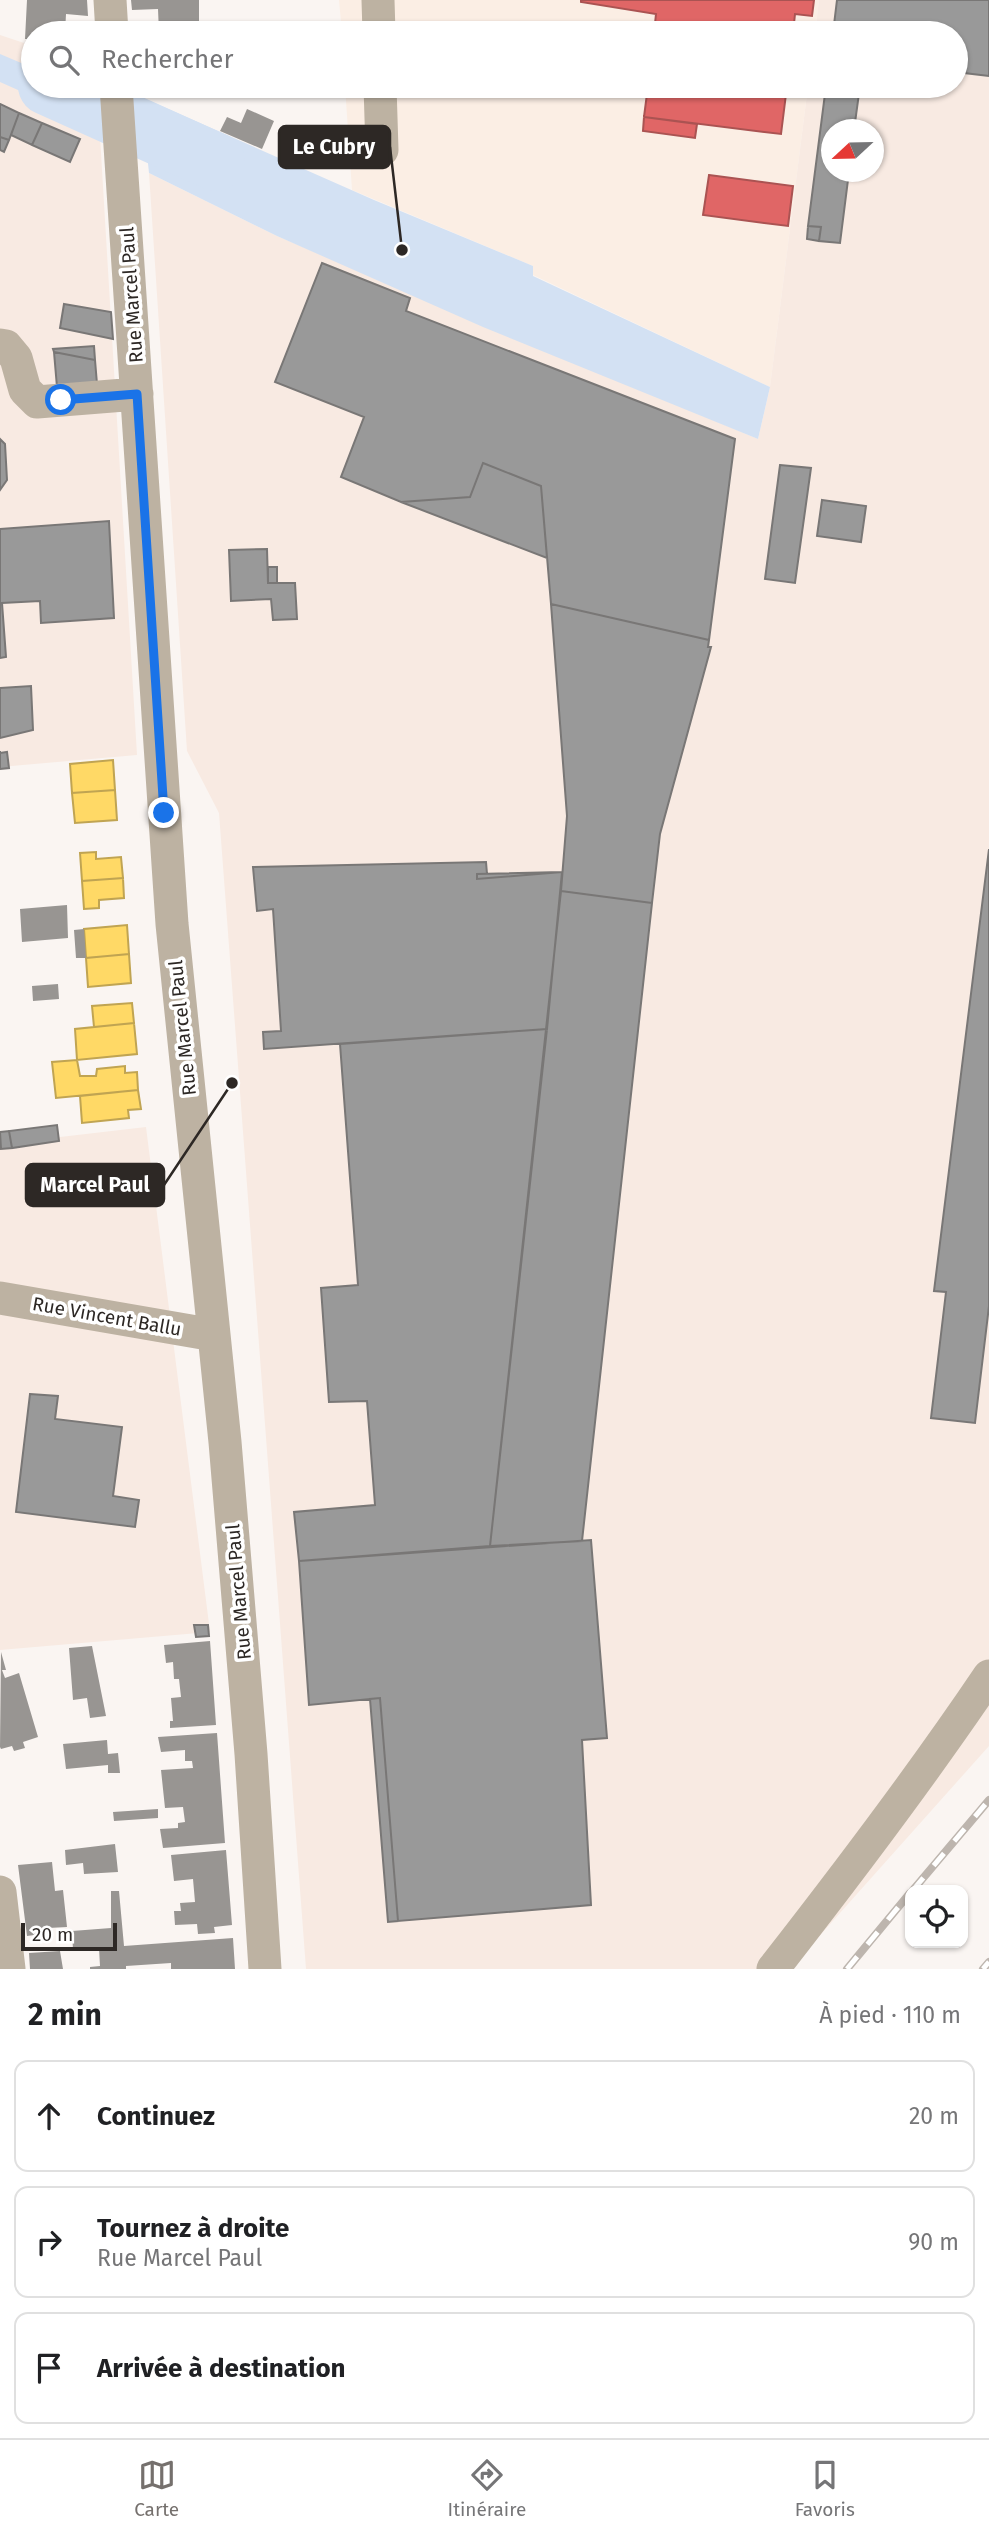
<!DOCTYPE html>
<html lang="fr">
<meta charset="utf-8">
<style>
:root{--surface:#fff;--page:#f2f2f2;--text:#202124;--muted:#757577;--line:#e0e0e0;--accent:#75706d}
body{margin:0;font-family:"Fira Sans",sans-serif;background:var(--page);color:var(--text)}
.controls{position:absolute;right:21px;bottom:21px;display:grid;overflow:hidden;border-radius:14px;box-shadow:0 2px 5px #0004}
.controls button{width:63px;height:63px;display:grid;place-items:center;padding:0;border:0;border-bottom:2px solid var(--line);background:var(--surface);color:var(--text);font:35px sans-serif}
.compass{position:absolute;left:821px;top:119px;width:63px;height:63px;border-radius:50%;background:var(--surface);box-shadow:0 2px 5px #0004;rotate:248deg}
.scale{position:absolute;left:21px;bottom:18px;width:96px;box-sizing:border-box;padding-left:7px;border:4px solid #2d2825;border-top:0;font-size:19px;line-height:24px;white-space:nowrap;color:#2d2825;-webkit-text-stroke:5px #fff;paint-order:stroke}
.stop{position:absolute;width:21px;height:21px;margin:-16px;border:5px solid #1a73e8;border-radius:50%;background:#fff}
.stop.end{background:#1a73e8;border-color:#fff;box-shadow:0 2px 7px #0008}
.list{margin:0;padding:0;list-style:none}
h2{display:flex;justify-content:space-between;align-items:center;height:91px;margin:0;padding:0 28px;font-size:30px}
h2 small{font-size:23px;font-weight:400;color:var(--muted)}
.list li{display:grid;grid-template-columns:46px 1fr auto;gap:21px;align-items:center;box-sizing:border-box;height:112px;margin:0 14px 14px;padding:0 14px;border:2px solid var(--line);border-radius:14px}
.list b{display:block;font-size:26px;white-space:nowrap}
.list p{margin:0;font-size:23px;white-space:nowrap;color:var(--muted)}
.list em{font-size:23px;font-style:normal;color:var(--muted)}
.icon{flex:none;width:38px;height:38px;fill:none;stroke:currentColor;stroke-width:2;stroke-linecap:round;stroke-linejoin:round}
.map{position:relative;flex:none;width:989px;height:1969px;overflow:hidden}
.search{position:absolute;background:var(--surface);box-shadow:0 2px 5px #0004;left:21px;right:21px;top:21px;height:77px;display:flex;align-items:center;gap:18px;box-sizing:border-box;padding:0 24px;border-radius:38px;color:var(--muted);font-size:26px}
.sheet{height:469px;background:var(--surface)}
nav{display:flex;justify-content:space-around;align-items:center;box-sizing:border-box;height:98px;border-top:2px solid var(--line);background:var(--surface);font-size:19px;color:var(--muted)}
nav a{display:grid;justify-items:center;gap:4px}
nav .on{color:var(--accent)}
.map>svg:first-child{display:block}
.commercial{fill:#fbeee4}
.built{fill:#f8eae2;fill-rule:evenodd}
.water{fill:#d3e1f3}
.homes{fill:#ffd966;stroke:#c0a452;stroke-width:2}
.shops{fill:#e06666;stroke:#aa5352;stroke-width:2}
.industry{fill:#999;stroke:#797776;stroke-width:2}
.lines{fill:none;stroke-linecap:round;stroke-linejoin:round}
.river{stroke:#d3e1f3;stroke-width:58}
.building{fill:#989592}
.minor{stroke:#bdb2a2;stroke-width:33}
.rail-casing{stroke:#bdb5ae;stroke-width:8}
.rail{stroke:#fff;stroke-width:5;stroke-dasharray:16;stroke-linecap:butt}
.route{stroke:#1a73e8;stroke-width:9}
.labels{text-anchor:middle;stroke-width:7;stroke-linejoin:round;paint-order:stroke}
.street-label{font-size:19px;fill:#2d2825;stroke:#fff}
.leader{fill:none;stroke:#2d2825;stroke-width:2.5}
.callout-dot{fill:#2d2825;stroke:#fff;stroke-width:2.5}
.callout{fill:#2d2825;stroke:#2d2825;stroke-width:2.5}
.callout-label{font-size:21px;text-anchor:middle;font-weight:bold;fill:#fff}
</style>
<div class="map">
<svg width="989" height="1969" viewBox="0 0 989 1969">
<rect width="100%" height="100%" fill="#faf5f2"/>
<path class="commercial" d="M339,0H819L815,33H342Z
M345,86H808L770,387L533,275V266L352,190Z"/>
<path class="built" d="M819,0H989V1746L790,1969H306L219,813L187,751L149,173L277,236L758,439L770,387L808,86H956V33H815ZM832,130H874V172H832Z
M0,35L33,46V86H97L137,755L0,767Z
M146,1127L210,1632L0,1650V1144Z"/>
<path class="water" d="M0,54L33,68V86H74L89,92L90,122L0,82Z
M141,97L374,200L533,266V276L770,387L758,439L483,327L277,236L149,173Z"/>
<path class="homes" d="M113,760L115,790L72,793L70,764Z
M115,790L117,820L75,823L72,793Z
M96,852V859L121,857L123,878L82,881L80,853Z
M123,878L124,898L99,900V908L84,909L82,881Z
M127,925L129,954L86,958L84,929Z
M129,954L131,983L88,987L86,958Z
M132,1003L134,1023L94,1027L92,1006Z
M134,1023L137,1054L77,1060L75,1029Z
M77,1060L80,1076H96L97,1069L125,1066V1073L137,1072L138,1090L56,1098L52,1062Z
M138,1090L141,1109L128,1110L129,1118L82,1123L80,1096Z"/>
<path class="shops" d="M581,0H814L812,16L795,14L793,33H654L656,14L581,2Z
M648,86H787L781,134L644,117Z
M644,117L697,124L695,138L643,131Z
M709,175L793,186L788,226L703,215Z"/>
<path class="industry" d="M837,0H989V76L956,72V33H833Z
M826,86H860L854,130H832V172H849L840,243L819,241L821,227L808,226Z
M0,104L19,113L9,140L0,137Z
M19,113L42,123L32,145L11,135Z
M42,123L80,139L70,162L32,145Z
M0,137L9,140L4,152L0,150Z
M808,226L821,227L819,241L807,239Z
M322,263L410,298L406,311L735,439L709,640L551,604L541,486L483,463L470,497L401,502L341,477L364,417L275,382Z
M64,304L111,312L113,339L60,328Z
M94,346L95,360L54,352L53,349Z
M54,352L95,360L97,384L57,387Z
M0,439L5,444L7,480L0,490Z
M483,463L541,486L547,558L401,502L470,497Z
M780,465L811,468L795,583L765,579Z
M822,500L866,506L861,542L817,536Z
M109,521L114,618L41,623L40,601L2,603L6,657L0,658V529Z
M267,549L268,583H295L297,619L273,620L271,599L231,601L229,550Z
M268,567H277V583H268Z
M551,604L709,640L708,647H711L660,834L652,903L561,891L567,816Z
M31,686L33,730L0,738V688Z
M0,751V753L7,752L9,768L0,769Z
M989,849V1306L975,1423L931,1418L946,1292L934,1291Z
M486,862L487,874H477V879L562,872L547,1029L264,1049L263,1032L281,1031L273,909L257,911L253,867Z
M562,872L477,879V874Z
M561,891L652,903L582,1541L490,1546Z
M547,1029L490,1546L299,1561L294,1512L375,1505L367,1401L329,1402L321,1288L358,1285L340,1044Z
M57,1125L59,1141L12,1148L9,1131Z
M9,1131L12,1148L1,1149L0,1132Z
M30,1394L58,1396L55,1419L122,1427L113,1496L139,1500L135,1527L16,1512Z
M591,1540L607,1738L582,1740L591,1905L398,1921L380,1698L309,1705L299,1561Z
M194,1625H208L209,1636L196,1637Z
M380,1698L398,1921L388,1922L370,1699Z"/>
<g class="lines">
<path class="river" d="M47,86L216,162"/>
</g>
<path class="building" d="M27,0H87L88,16L66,14L65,33H33V39H25Z
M131,0H199V33H159L158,9L132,10Z
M186,86H237V87L229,88L230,91L187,93Z
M247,109L274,121L262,149L220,131L227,117L241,123Z
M67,905L68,938L22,942L20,909Z
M84,929L86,958H76L74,930Z
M58,984L59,999L33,1001L32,986Z
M210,1641L216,1725L170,1728V1721H173L171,1698L181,1697L179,1679H174L173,1662L166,1663L164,1645Z
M92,1646L106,1716L90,1718L87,1698L73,1700L69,1648Z
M1,1652L6,1670H2L5,1678L19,1673L38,1737L23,1742L25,1748L14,1751L12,1746L1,1749L0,1747Z
M217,1733L225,1843L163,1848L160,1829L178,1828V1823L185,1822L183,1807L165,1808L161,1770L193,1768L192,1761H185V1750L161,1752L158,1737Z
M107,1740L108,1754L118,1753L120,1773H108V1765L66,1769L63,1744Z
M158,1809V1818L114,1821L113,1812Z
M115,1844L118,1872L84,1874L83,1863L66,1865L65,1850Z
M226,1850L232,1925L214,1927L215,1933L198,1934L197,1924L175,1925L174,1911H181L180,1903L195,1902L193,1879L174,1881L171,1855Z
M52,1862L55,1891L63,1890L67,1927L48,1928L49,1933L27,1936L18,1865Z
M111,1891H119L124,1946L233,1938L235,1969H171V1963L126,1966V1969H90V1967L100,1966L99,1948L73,1950L72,1931L111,1928Z
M60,1951L63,1969H30L29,1953Z"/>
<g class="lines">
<path class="minor" d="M110,0L112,33
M378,0L379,33
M116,86L172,924L225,1442L251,1754L265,1969
M380,86L382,150
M0,345L6,346L16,358L25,390L37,402L137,394
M0,1298L214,1335
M0,1892L9,1969
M773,1969C848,1873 921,1777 989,1676"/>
<defs>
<path id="rail" d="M913,1890L989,1800
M847,1969L910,1893
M983,1969L989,1962"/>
</defs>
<use href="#rail" class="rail-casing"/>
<use href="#rail" class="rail"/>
</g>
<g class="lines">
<path class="route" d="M61,400L137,394L164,813"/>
</g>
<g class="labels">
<g class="street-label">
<text transform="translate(131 295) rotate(-94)" y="7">Rue Marcel Paul</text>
<text transform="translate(182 1028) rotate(-96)" y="7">Rue Marcel Paul</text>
<text transform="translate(107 1316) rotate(10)" y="7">Rue Vincent Ballu</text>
<text transform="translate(238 1592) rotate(-95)" y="7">Rue Marcel Paul</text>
</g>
</g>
<path class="leader" d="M402 250L390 147M232 1083L164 1185"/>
<g class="callout-dot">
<circle cx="402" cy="250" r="7"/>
<circle cx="232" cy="1083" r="7"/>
</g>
<g class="callout">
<rect x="279" y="126" width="111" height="42" rx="7"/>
<rect x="26" y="1164" width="138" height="42" rx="7"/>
</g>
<g class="callout-label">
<text x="334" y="154">Le Cubry</text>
<text x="95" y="1192">Marcel Paul</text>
</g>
</svg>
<div class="controls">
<button><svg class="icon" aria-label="locate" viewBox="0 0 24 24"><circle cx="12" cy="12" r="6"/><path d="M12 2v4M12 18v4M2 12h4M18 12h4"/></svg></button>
</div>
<svg class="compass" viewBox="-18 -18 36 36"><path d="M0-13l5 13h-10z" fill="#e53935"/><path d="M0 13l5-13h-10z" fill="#757577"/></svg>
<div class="scale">20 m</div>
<div class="stop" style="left:61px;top:400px"></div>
<div class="stop end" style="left:164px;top:813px"></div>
<div class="search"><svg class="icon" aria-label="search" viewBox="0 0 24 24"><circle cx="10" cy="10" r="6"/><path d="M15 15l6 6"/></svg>Rechercher</div>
</div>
<section class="sheet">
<h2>2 min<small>À pied · 110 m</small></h2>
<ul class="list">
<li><svg class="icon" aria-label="ahead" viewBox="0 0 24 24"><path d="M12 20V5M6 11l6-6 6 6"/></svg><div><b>Continuez</b></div><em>20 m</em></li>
<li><svg class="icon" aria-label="right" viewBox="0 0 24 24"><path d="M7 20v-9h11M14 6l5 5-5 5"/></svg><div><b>Tournez à droite</b><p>Rue Marcel Paul</p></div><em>90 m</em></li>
<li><svg class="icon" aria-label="arrive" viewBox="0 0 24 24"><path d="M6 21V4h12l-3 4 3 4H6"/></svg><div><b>Arrivée à destination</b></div></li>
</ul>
</section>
<nav>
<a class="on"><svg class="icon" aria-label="map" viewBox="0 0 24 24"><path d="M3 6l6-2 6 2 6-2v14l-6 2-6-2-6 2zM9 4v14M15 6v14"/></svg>Carte</a>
<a><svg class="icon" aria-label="directions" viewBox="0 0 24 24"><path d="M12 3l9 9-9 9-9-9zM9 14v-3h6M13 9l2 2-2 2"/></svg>Itinéraire</a>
<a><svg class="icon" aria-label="saved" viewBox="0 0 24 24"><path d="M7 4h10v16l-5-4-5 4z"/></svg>Favoris</a>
</nav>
